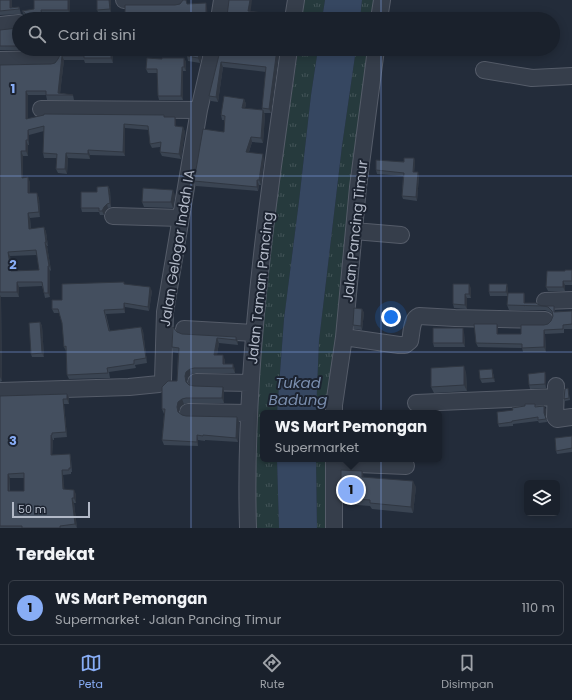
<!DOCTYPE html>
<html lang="id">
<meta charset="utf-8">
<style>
:root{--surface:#1a212c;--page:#232934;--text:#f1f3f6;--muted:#9fa3a9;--line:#383e48;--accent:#88adf6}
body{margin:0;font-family:Poppins,sans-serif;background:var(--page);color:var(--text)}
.controls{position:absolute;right:12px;bottom:12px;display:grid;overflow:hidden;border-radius:6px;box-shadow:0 2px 10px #0003}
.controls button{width:36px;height:36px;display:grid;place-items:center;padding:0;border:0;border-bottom:1px solid var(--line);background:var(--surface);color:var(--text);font:20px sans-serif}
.scale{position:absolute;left:12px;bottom:10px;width:78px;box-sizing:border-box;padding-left:4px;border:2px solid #b2b9c7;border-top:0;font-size:11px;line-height:14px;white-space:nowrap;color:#b2b9c7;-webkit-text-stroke:3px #1c2330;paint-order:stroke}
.you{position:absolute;left:391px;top:317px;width:14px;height:14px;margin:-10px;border:3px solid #fff;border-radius:50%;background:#1a73e8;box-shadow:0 0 0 6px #1a73e833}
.badge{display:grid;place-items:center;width:26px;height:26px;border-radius:50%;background:var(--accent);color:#111;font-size:13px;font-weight:700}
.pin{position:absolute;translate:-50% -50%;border:2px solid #fff;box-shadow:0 1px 4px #0006}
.popup{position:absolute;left:260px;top:410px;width:182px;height:52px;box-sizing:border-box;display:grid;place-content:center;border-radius:6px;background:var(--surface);filter:drop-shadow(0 1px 3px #0005);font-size:13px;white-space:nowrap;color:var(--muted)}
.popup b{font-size:15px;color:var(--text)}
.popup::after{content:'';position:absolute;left:50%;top:100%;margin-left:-8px;border:8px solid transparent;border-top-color:var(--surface)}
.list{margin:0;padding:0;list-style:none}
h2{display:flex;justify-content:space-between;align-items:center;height:52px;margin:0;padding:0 16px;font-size:17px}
h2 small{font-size:13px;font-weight:400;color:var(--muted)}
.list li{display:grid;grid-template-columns:26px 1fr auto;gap:12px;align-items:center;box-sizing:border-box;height:56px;margin:0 8px 8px;padding:0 8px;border:1px solid var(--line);border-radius:6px}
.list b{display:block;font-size:15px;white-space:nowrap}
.list p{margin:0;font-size:13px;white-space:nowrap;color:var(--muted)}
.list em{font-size:13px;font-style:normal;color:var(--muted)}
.icon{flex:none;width:22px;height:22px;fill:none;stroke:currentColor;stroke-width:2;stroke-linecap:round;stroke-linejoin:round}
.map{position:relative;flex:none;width:572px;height:528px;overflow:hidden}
.search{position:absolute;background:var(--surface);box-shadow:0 2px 10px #0003;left:12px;right:12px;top:12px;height:44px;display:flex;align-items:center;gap:10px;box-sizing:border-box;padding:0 14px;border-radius:22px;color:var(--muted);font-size:15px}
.sheet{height:116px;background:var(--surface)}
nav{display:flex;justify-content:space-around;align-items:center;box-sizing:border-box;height:56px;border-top:1px solid var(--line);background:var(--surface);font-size:11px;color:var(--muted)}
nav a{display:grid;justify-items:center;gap:2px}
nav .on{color:var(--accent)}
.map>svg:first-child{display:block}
.grass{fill:url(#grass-tufts)}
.water{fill:#364761}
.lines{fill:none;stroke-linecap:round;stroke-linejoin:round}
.minor-casing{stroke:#555c69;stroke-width:18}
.minor{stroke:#363e4b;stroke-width:16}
.wall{fill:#3a4452;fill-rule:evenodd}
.shaded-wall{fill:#303742}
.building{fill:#444f5f;stroke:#303742;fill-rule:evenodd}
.grid{fill:none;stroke:#88adf6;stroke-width:1;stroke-opacity:0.55}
.labels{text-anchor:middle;stroke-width:4;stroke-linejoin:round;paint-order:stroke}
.street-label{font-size:14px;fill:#b2b9c7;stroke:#1c2330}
.water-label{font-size:15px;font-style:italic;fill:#7a8eae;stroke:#1c2330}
.grid-label{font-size:13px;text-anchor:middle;font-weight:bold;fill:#88adf6;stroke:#1c2330;stroke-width:4;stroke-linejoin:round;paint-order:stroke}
</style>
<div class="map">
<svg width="572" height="528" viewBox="0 0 572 528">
<defs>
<pattern id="grass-tufts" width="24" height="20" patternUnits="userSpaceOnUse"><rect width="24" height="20" fill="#263a3d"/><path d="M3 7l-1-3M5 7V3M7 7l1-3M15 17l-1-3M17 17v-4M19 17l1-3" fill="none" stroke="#435458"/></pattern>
</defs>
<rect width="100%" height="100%" fill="#232c3a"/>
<path class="grass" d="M303,0H325L322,19H301Z
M362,0H375L373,19H360Z
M298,49H318L311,95L299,201L284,319L277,413H263V459H277L279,528H255V384L276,184L294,80Z
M356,49H368L345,253L328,413H316L319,341L342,146Z
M316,459H328L329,528H317Z"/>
<path class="water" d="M325,0H362L360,19H322Z
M318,49H356L342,146L319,341L316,413H277L284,319L299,201L311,95Z
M277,459H316L317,528H279Z"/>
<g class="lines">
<defs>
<path id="minor" d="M124,0H177
M219,19L222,0
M293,19L296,0
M379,19L382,0
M0,25L19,23
M0,60L52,59
M484,70L532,78L572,76
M41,109L199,110
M113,216L181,218
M354,231L401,235
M545,301L572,300
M184,329L254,333
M344,337L399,345H405L410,341C412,333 411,319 419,316L455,318L545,320
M196,382L250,383
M556,386L555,417L557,419L572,417
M0,391L129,387L159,384L163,380L165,312L199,110L213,49
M416,403L555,397
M188,412L248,413
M334,413V405L344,337L358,187L376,49
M334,459V528
M334,463L406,466
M248,528C245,428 253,328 265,229C272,169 281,109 289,49"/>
</defs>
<use href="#minor" class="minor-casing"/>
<use href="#minor" class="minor"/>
</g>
<path class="wall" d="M0,0H12V7H19L21,14L0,15Z
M34,0H70V14H42L27,18L24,15L22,11L34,9Z
M97,0H111V14H99L97,10Z
M19,28V49H112L113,63H85L84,60H64L60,93L73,95L74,100H47L46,95H28V118L165,117L176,121V126L183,127L185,132L181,159L162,156L160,152V147L152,148L150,144L149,130L125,128V156L90,155V159L68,158L67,174L58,173L56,169L57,158H44L43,153L44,131L29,135V145H28V156H23V178L30,182V193L39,198L40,217L30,218L31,229L44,227L46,232L48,246H47L51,270L50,271V297L45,298L44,293L42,286L19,287V297H1L2,381L0,382V65L51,64L55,63L58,59L60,55L59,53L56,51L52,50H0V30ZM37,255L39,270L12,271L10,256Z
M203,49L200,63L188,61L187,56Z
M389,49H420V51L408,49V56L390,54Z
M279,52L271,113H264L265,115L263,143L252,142L249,152L264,159L261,185H259L258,191L196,186L194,181L224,132V120H222L221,115L244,99L246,104L245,108L262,110V108L266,72L223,67L218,102L211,101L209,96L220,55Z
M184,58L186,62V71H183V100H159L158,96L157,73H148L146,69L162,59Z
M414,158L415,162L414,172L419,176L417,201L403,199L402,196L403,176L377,174L376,170Z
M108,186L110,190L111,207L108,208L105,211L104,215H100L99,212H82L81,208L97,192Z
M175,195L173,208L144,207L142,202Z
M572,270V285H565V291H548L546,287L565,271Z
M124,284L152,291L149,311L125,307V313L106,314L110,331L141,327L143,331L147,363L135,365L136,368L109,372L110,378L69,379L67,375L66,351L64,347L62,323L59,313H54L52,309L62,300Z
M471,288V298H467V309L454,308L453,304Z
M508,288V293H524L525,297V303L543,306H554L555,312L572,311V329H564V333L545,334L546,352H523L522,348L478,347L476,343L498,328V334H521L548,324L551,321L553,315L550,312L545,310H509L507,305L508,296H490L489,292Z
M362,309L364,313L362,330L354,329L353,325Z
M40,322L42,326L44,357H32L31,354Z
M177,332L182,334L236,337L238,342V345L219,343L217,355L225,360V364L235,369V373H196L192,374L188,377L187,381L189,385L194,386L223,387L224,392V403H188L184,404L180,407L179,412L182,415L186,416L237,417L239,422L238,442L205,440V441L198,440V446L164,445L162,440L164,414L162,409L177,381L178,353L173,352L172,347Z
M464,332L465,347H434L433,343Z
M492,369L493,373L495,382L482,383L480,379Z
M466,372L467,391L434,393L431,387Z
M546,376V388L530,389L529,385Z
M568,390L570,400L565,401L564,399Z
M0,396L69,398V404H64L67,437L54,438V440H53L52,455L70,454L71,459L72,472H71V474L63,475L64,489L76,494V503H74L77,528H0ZM10,478H24V491H10Z
M544,406L546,410V417L547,422L539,423L538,421L513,424V426L499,427L498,424L536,407Z
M572,436V452L557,454L556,451Z
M364,477L416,487L413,513L372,509L370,506L344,504L341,498Z"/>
<path class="shaded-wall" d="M10,0H12V10L10,8Z
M68,0H70V14L68,10Z
M109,0H111V14L110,9Z
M250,0H252L250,16L248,11Z
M206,3L207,8L208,19L206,15Z
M41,10L42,14L43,19H42Z
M263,13L264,18V19H262Z
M111,49H112L113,63L111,58Z
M201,49H203L200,63L198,58Z
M277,49H278L279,52L271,113L269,109Z
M407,49H408V56L406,52Z
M62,56L64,60L60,95L58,93Z
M184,58L186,62V71L184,67Z
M221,62L223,67L218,102L216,97Z
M182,67L183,71V100L181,96Z
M26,91L28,95V123L26,119Z
M244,99L246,104L244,113L242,108Z
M263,110L265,115L263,143L261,138Z
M175,117L176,121V131L175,126Z
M124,124L125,128V156L123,152Z
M183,127L185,132L181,159L179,154Z
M28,130L29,135V145L28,140Z
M251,137L252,142L247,157L246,152Z
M26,140L28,145V156L26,151Z
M88,150L90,155V159L88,154Z
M21,151L23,156V183L22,178Z
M66,153L68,158L67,174L65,169Z
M263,154L264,159L261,185L259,180Z
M414,158L415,162L414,176L413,172Z
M418,172L419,176L417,201L416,197Z
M28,177L30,182V198L28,193Z
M257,180L259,185L258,191L257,187Z
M108,186L110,190L111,207L110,203Z
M173,190L175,195L173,208L171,202Z
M37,193L39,198L40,217L39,212Z
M107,204L108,208L105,211L104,215L102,211L104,207Z
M28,213L30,218L31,234L29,229Z
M44,227L46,232L48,246L46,242Z
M45,242L47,246L51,270L49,266Z
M8,252L10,256L12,275L11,271Z
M48,266L50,271V297L48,293Z
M563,281L565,285V291L563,287Z
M17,282L19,287V297L17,292Z
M469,284L471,288V298L469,294Z
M507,284L508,288V296L506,292Z
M150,287L152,291L149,311L148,307Z
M524,293L525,297V307L524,303Z
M465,294L467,298V309L465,305Z
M0,295L1,297L2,381L0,377Z
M124,303L125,307V313L124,309Z
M362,309L364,313L362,330L361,326Z
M40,322L42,326L44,357L42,353Z
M497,324L498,328V338L497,334Z
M141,327L143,331L147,363L146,358Z
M463,328L464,332L465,347L463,343Z
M544,330L545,334L546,352L544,347Z
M236,337L238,342V345L236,340Z
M217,338L219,343L216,360L214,355Z
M223,355L225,360L224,369L223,364Z
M233,364L235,369V373L233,368Z
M464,366L466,372L467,391L464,385Z
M190,369L192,374L188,377L187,381L188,387L185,376L186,372Z
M492,369L493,373L495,382L493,378Z
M545,372L546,376V388L545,384Z
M223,387L224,392V403L222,398Z
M67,394L69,398V404L67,399Z
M63,399L64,404L67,437L66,432Z
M182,399L184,404L180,407L179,412L180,417L177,407L178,402Z
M544,406L546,410V417L544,413Z
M237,417L239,422L238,442L236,438Z
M51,435L53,440L52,460L51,455Z
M197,435L198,440V446L197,442Z
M62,470L63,475L65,494L63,489Z
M362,471L364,477V483L362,477Z
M8,474L10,478L9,495L8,491Z
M413,481L416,487L413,513L411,507Z
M74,490L76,494V503L74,498Z
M72,498L74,503L77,528L75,524Z"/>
<path class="building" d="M0,0H10V8L19,7V9L0,11Z
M34,0H68V10H41L42,19H27V18L25,13L22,11L34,9Z
M97,0H109L110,9L97,10Z
M183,0H186L187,4L206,3V15H208L209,19H125V5H175L180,4Z
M229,0H250L248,11L263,13L262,19H225L227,16Z
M18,28H19V46H0V30Z
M58,49H111V58H84V56H62L58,93L73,95H46V91H26V119L44,115V114L164,115V117H175V126L183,127L179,154L160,152L161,142L150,144L148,126L124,124L123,152L88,150V154L66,153L65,169H56L57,154L43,153L44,126L28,130V140H26V151H21L22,178L28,177V193H37L39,212L28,213L29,229L44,227L46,242H45L49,266H48V293H44L42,282H17V292H0V65L51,64L55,63L58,59L60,55ZM36,250L39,270L11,271L8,252Z
M188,49H201L198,58L187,56Z
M221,49H277L269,109L262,108L266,67L221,62L216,97L209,96L219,55H220Z
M389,49H407L406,52L389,50Z
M147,58L162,59V58H184V67H182L181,96H158L157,69H146Z
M224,96L244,99L242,108L263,110L261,138L251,137L246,152L263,154L259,180H257V187L194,181L203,129L224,132L225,116L221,115Z
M404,158H414L413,172H418L416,197L402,196L404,173L376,170V160L404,162Z
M108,186L110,203L107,204L104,207L102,211H99V208H81V192H97V187Z
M143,188L173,190L171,202H142Z
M565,270H572V281H563V287H546L547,271H565Z
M124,282V284L150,287L148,307L124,303V309L104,310L109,331L141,327L146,358L134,360V364L107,368L108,373L67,375L66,346L64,347L62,323L58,309H52V300H62V284Z
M453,284H469V294H465V305L453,304Z
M489,284H507L506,292H489Z
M508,293H524V303H536L539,305L543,306H554V312L572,311V324L563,325V329L544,330V347L522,348V344L476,343L474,324H497V334H521V325H544L548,324L551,321L553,316L552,311L548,307L544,306L507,305Z
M354,308L362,309L361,326L353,325Z
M40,322L42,353L31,354L29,323Z
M173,327L177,332L182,334L236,337V340L217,338L214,355H223V364H233V368H194L190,369L186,372L185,376L186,382L189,385L194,386L223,387L222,398H186L182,399L178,402L177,407L178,412L182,415L186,416L237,417L236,438L203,435V436L197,435V442L162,440L165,409H162V387L168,381H177L179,348L172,347Z
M433,328H463V343H433Z
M464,366V385L431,387V368Z
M492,369L493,378L480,379L479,370Z
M545,372V384L529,385L528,374Z
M568,388L569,398L564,399L565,389Z
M67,394V399H63L66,432L52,433V435H51V455L70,454L71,468H69V470H62L63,489L74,490V498H72L75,524L60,526V528H22V526H0V396ZM24,473V491H8V474Z
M525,404H535V407L544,406V413L546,419L538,420V417L512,421V422L498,424L497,412L513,410L512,408L525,406Z
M572,436V448L556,451L555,438Z
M341,470L362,471V477L413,481L411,507L370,503V500L341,498Z"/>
<path class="grid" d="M191,0V19M381,0V19M191,49V528M381,49V528M0,176H572M0,352H572"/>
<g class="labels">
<g class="street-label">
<text transform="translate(355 231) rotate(-84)" y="5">Jalan Pancing Timur</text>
<text transform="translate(177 248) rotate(-81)" y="5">Jalan Gelogor Indah IA</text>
<text transform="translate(260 288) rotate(-84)" y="5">Jalan Taman Pancing</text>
</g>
<g class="water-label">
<text x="298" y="388">Tukad<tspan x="298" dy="17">Badung</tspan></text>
</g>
</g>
<g class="grid-label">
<text x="13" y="93">1</text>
<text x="13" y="269">2</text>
<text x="13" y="445">3</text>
</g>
</svg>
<div class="controls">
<button><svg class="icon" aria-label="layers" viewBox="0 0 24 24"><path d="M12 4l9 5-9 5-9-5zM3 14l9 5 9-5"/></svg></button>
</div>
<div class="scale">50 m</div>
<div class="you"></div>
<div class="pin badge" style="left:351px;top:490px">1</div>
<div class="popup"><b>WS Mart Pemongan</b>Supermarket</div>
<div class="search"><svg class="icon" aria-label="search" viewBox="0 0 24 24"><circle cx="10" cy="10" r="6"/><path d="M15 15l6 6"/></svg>Cari di sini</div>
</div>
<section class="sheet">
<h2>Terdekat<small></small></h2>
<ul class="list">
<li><span class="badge">1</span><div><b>WS Mart Pemongan</b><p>Supermarket · Jalan Pancing Timur</p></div><em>110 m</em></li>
</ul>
</section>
<nav>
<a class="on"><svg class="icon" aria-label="map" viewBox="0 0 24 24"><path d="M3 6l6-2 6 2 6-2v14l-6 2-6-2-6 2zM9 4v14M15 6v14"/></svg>Peta</a>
<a><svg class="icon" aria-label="directions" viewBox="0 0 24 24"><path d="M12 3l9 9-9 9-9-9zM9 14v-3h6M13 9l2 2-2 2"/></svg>Rute</a>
<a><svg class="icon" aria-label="saved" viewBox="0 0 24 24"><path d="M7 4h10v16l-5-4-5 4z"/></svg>Disimpan</a>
</nav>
